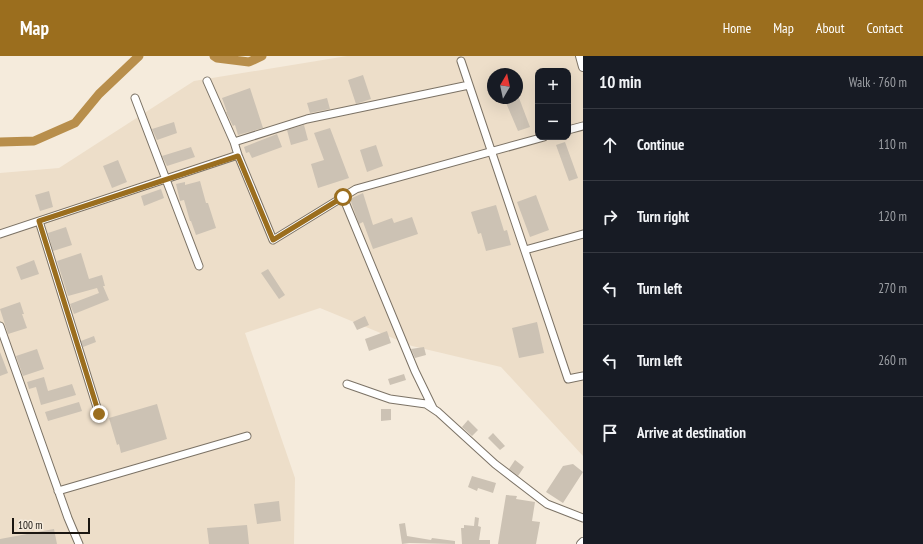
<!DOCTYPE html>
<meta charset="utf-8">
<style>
:root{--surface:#171b24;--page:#242831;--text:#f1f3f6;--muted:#9ea1a6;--line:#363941;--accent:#9b6e1e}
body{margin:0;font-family:"PT Sans Narrow",sans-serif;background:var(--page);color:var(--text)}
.controls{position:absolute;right:12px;top:12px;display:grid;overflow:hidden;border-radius:8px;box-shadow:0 4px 16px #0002}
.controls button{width:36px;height:36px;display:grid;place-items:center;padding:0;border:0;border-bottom:1px solid var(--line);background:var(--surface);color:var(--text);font:20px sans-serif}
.compass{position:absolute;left:487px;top:12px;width:36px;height:36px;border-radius:50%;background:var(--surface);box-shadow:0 4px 16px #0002;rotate:9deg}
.scale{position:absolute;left:12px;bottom:10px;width:78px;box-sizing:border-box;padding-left:4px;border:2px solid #1a1611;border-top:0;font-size:11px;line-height:14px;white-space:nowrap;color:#1a1611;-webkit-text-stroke:3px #f5ebdc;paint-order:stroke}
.stop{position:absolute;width:12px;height:12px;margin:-9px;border:3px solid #9b6e1e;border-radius:50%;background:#fff}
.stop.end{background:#9b6e1e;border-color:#fff;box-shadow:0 1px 4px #0008}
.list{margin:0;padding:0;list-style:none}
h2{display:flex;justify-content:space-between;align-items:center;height:52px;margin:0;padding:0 16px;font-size:17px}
h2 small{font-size:13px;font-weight:400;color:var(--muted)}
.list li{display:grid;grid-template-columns:26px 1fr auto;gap:12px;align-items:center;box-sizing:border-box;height:72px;padding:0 16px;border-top:1px solid var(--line)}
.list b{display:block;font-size:15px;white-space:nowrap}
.list em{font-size:13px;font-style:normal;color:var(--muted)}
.icon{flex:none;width:22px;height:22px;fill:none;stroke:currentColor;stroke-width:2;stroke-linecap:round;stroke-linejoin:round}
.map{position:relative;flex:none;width:583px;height:488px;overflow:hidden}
header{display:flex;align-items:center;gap:24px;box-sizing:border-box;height:56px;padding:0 20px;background:var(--accent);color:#fff}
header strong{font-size:19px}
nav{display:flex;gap:22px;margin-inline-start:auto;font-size:14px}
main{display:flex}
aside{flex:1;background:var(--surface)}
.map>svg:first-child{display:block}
.built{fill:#eddec9;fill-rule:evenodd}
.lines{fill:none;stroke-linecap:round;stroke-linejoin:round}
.river{stroke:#b88e4b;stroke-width:9}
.building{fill:#ccc2b4}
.minor-casing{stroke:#7b7265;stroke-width:9}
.major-casing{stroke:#7b7265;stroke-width:10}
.minor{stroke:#fff;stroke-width:7}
.major{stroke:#fff;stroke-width:8}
.route{stroke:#9b6e1e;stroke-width:5}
</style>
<header>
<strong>Map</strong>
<nav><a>Home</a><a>Map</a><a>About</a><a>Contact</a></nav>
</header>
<main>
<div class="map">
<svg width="583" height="488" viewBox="0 0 583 488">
<rect width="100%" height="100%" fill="#f5ebdc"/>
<path class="built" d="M347,0H583V400L501,311L412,290L320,252L245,277L295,422L294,488H0V117L59,112L194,25ZM538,15H568V81H538ZM493,18H517V42H493Z"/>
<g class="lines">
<path class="river" d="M214,0L217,2L249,6L262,0
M0,86L34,85L75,67L99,38L139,0"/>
</g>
<path class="building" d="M363,19L371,43L356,48L348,24Z
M250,32L263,72L238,79L235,69L233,70L226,56H227L222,42Z
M327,42L330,53L310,57L307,47Z
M504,42H519L530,71L518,75Z
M174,66L177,77L157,84L152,73Z
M304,69L308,84L291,89L287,74Z
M330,72L349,122L318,132L311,108L324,104L314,77Z
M277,78L282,91L252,102L249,96L246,97L244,91Z
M565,86L578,122L569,125L556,89Z
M376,89L383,110L367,116L360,94Z
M191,91L195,101L167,110L162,100Z
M118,104L127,126L112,132L103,110Z
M200,125L206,147H208L216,172L196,179L191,165H190L184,144L180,145L176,128L185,126V129Z
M161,133L164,142L144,150L141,140Z
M49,135L53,151L40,155L35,139Z
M363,137L373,169L392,162L394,167L412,161L418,178L373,193L363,166L359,168L350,143Z
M536,139L549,174L530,181L517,146Z
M496,149L504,175L507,174L511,189L486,195L481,177L478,178L471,156Z
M66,171L72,189L53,195L48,177Z
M81,197L89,223L102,219L105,230H103L109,244L74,258L70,248L99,237L97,232L68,240L57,205Z
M34,204L39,218L21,224L16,211Z
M268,213L285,239L279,243L261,217Z
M20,246L24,258H22L27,272L8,278L0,253Z
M365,260L369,269L357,274L353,266Z
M537,266L544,297L519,302L512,272Z
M387,275L391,287L369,295L365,283Z
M94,280L96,286L83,291L81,285Z
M424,291L426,299L415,302L411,293Z
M37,293L44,313L23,320L16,300Z
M0,296L8,317L0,320Z
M404,318L406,324L390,329L388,323Z
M44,321L48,335L72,328L76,339L41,349L36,331L29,333L27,326Z
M79,346L82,355L48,365L45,356Z
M157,348L167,383L121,397L119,388L117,389L109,362Z
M381,353H391V364L381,365Z
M468,364L478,374L472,380L462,371Z
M493,377L505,390L500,394L488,382Z
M515,404L524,411L518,420L509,413Z
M573,408L583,416L563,447L546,436L563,410Z
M472,420L496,427L493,437L478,432L477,435L468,431Z
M506,439L517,440L516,443L535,446L532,465L540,466L536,488H498Z
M279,445L281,465L257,468L254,448Z
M475,461L479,462L478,470L481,471L479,484H490V488H462L461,472H464V469L474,470Z
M405,467L407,480L431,484L432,482L455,485V488L409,487L402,488L399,468Z
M247,469L249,488H209L207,472Z
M54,473L57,488H0V483Z"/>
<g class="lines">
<defs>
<path id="minor" d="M461,5L568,323L583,320
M207,25L234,86L238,99L273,184L356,133L544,81
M135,42L199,210
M568,74L583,70
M234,86L307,63L469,29
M343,141L415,315L433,352
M39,165L99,358
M0,178L238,99
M525,194L583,178
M0,270L68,462L79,488
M347,328L390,343L426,348L438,356L495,408L547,448L583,462
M58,435L247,380"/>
<path id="major" d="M580,0L583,11
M581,488L583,486"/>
</defs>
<use href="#minor" class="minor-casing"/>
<use href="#major" class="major-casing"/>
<use href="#minor" class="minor"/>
<use href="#major" class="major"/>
</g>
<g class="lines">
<path class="route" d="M99,358L39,165L238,100L273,184L343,141"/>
</g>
</svg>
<div class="controls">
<button>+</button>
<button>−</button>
</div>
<svg class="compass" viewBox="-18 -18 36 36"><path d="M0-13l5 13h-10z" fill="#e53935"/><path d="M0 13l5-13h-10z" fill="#9ea1a6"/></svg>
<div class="scale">100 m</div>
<div class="stop" style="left:343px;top:141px"></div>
<div class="stop end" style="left:99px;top:358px"></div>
</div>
<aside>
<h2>10 min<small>Walk · 760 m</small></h2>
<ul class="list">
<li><svg class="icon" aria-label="ahead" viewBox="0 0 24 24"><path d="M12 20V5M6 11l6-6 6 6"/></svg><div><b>Continue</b></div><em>110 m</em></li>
<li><svg class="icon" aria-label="right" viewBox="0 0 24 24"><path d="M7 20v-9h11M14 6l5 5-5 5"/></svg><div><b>Turn right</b></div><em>120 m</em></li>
<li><svg class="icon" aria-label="left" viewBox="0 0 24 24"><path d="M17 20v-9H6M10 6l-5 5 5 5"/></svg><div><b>Turn left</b></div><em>270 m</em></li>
<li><svg class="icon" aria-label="left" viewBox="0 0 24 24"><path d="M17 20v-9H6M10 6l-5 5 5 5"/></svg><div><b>Turn left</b></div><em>260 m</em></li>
<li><svg class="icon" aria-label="arrive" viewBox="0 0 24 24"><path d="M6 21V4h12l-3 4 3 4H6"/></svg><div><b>Arrive at destination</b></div></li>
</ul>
</aside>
</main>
